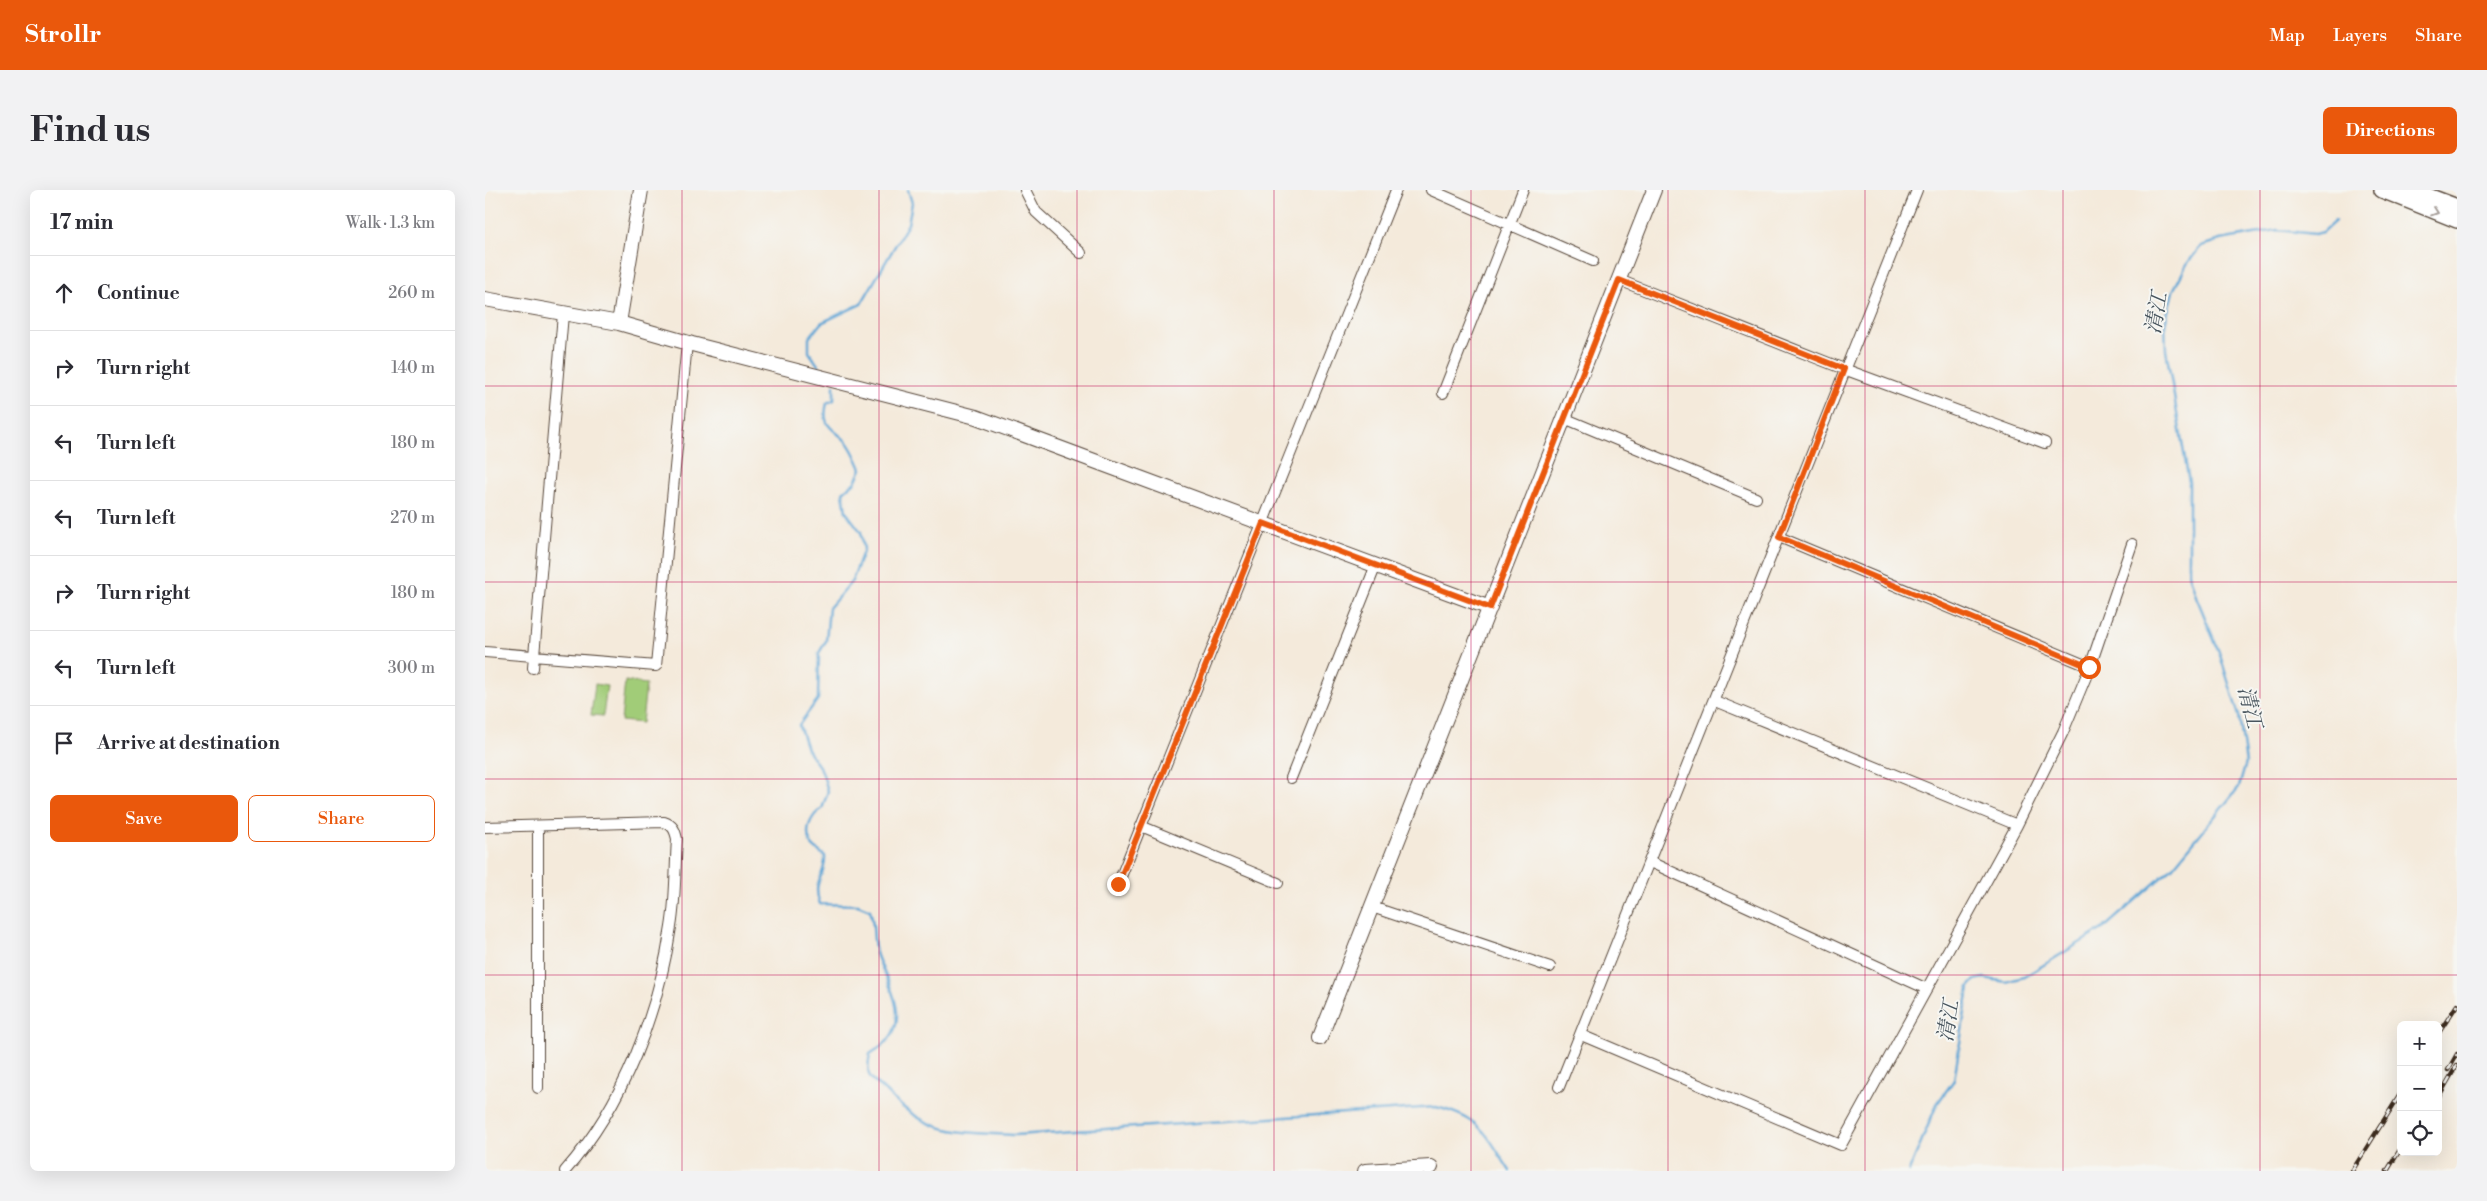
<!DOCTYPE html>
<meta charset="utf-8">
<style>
:root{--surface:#fff;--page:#f2f2f3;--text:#2b2b33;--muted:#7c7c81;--line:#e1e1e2;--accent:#ea580c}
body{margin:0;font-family:"Libre Bodoni","Noto Serif SC",serif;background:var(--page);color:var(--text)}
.controls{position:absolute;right:15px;bottom:15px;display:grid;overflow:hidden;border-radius:8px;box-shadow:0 5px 20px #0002}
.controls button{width:45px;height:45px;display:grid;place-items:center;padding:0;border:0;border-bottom:1px solid var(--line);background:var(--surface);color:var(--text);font:25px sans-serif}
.stop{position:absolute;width:15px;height:15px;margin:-11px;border:4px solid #ea580c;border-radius:50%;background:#fff}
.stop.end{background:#ea580c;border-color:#fff;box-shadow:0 1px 5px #0008}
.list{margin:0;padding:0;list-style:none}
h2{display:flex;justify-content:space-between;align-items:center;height:65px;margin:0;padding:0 20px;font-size:21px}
h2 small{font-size:16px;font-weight:400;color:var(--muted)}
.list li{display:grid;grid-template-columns:32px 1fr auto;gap:15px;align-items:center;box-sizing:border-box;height:75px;padding:0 20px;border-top:1px solid var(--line)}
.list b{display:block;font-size:19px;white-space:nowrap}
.list em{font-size:16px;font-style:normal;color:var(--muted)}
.actions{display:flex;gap:10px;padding:15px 20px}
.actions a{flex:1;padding:11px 0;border:1px solid var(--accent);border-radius:8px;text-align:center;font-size:18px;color:var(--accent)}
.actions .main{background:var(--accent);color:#fff}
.icon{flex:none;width:28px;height:28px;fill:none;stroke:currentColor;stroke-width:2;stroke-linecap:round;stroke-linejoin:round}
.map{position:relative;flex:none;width:1972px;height:981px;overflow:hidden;border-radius:8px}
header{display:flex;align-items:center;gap:30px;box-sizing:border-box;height:70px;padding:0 25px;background:var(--accent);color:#fff}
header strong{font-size:24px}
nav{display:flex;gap:28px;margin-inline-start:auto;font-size:18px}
.intro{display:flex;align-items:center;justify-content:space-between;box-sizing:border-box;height:120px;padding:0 30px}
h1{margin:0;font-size:35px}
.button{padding:12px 22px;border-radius:8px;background:var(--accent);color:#fff;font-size:18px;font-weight:700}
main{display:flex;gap:30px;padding:0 30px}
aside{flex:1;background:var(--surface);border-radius:8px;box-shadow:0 5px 20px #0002}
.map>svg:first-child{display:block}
.park{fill:#a1cc78;stroke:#6e7b4b}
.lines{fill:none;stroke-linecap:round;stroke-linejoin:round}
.stream{stroke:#5fa6d6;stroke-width:2.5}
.street-casing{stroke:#57473a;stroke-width:12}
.secondary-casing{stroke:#57473a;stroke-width:16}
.primary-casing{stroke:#57473a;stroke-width:18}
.street{stroke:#fff;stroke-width:10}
.secondary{stroke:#fff;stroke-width:14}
.primary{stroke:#fff;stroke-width:15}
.rail-casing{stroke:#3b2a1e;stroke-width:4.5}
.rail{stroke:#f6f6f2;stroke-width:2.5;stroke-dasharray:8;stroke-linecap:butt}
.oneway{stroke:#a79f9a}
.route{stroke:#ea580c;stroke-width:6}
.grid{fill:none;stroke:#c2185b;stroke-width:1;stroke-opacity:0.55}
.labels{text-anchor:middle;stroke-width:4;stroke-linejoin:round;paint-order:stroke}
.water-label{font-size:21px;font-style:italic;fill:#48555e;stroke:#f6f6f2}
</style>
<header>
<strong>Strollr</strong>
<nav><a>Map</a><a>Layers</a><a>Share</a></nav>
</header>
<div class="intro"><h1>Find us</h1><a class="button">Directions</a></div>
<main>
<aside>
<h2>17 min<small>Walk · 1.3 km</small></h2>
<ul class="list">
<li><svg class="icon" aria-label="ahead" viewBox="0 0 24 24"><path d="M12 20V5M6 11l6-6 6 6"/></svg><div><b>Continue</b></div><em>260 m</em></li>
<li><svg class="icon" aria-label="right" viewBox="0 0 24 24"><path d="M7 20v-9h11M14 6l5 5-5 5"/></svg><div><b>Turn right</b></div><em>140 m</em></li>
<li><svg class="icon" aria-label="left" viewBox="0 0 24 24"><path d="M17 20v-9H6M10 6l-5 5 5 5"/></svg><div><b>Turn left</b></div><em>180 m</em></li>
<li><svg class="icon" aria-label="left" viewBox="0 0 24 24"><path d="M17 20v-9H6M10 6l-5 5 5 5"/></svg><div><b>Turn left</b></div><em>270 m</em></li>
<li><svg class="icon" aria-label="right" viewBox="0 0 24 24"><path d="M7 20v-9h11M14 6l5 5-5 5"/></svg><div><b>Turn right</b></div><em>180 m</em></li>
<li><svg class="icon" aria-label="left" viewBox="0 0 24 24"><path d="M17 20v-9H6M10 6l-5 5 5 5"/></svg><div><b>Turn left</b></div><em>300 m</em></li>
<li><svg class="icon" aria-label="arrive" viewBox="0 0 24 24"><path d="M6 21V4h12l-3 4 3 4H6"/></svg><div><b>Arrive at destination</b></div></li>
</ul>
<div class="actions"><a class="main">Save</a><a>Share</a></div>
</aside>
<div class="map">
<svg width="1972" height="981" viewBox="0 0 1972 981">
<rect width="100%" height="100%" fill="#f6f6f2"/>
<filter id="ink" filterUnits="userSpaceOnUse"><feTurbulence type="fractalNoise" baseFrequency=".02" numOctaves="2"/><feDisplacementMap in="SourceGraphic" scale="10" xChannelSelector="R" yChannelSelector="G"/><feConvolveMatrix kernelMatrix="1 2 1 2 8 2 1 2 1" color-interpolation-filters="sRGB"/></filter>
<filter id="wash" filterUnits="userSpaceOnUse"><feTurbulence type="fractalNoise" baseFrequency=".0096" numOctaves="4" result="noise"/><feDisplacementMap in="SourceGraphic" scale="20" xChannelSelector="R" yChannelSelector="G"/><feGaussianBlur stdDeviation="1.12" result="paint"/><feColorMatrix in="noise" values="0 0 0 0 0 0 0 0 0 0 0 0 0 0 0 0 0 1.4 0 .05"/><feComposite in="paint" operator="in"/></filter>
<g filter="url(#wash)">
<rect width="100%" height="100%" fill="#f4eadb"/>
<path class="park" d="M140,491L161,494L157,533L136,531Z
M110,494L122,496L118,526L106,525Z"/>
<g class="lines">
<path class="stream" d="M337,181L324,162V148L336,133L376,114L423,34L427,13L423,0
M349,195V210L342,213C336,237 347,237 361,251C368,259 372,270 376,279L370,292L358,302L361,322L376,342L379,359L367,391L344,418L341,451L334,463L333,509L314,535L322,559L337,581L343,601L337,619C326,625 318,642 327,655C330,659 336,663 340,666C341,687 326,691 335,714L373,715L385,720C390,735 387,752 392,766C401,790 425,825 403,850C399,855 391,860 385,864C380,890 385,886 401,902C445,946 473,942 531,945L951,917C998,929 1000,943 1025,981
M1424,981L1452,914L1469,890L1484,797L1490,790L1499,788L1521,792L1539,787L1619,738L1688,677L1754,597L1761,573L1754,526L1734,462L1711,406L1704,384V292L1681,160L1680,134L1688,101L1702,74L1716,56L1735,50L1792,40L1830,44L1838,42L1850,31"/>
</g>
</g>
<g filter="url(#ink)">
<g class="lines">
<defs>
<path id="street" d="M540,0L551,22L596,63
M946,0L1108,71
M1134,90L1359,179L1560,253
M958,203L1038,0
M1079,228L1271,308
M1294,347L1605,477
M0,462L171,476L202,153
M48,478L78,124
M1230,511L1532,635
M806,588L891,375
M53,636V898
M656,636L793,693
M0,637L179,632C188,635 190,640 192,649C190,678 191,708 186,737C173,823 139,914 80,981
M1165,672L1442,799
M633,694L911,0
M887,717L1065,777
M1096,845L1356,955L1532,635L1578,542L1605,477L1647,354
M1074,897L1432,0"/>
<path id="secondary" d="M0,109L134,133L207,154L491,227L1005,418
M134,133L156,0
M835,848L1169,0
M880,981L946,977"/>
<path id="primary" d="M1897,0L1972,30
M1927,0L1972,17"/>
</defs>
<use href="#street" class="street-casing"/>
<use href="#secondary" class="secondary-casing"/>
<use href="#primary" class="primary-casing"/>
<use href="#street" class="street"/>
<use href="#secondary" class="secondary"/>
<use href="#primary" class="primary"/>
<defs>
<path id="rail" d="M1953,844L1972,815
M1963,880L1972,864
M1953,908L1972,875
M1867,981L1916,903
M1902,981L1916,958"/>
</defs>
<use href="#rail" class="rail-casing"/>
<use href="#rail" class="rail"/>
</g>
<defs><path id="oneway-chevron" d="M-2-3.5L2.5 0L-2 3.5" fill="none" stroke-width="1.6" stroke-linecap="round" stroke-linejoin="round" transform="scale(1.25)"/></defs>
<use class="oneway" href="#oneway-chevron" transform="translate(1950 22) rotate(19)"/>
</g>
<g class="lines" filter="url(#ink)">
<path class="route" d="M633,694L778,333L1005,418L1134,90L1359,179L1294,347L1604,477"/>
</g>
<path class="grid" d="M197,0V981M394,0V981M592,0V981M789,0V981M986,0V981M1183,0V981M1380,0V981M1578,0V981M1775,0V981M0,196H1972M0,392H1972M0,589H1972M0,785H1972"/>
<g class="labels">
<g class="water-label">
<text transform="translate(1671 123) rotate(-80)" y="7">清江</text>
<text transform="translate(1765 517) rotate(76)" y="7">清江</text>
<text transform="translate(1463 831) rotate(-81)" y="7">清江</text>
</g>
</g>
</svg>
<div class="controls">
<button>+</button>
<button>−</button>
<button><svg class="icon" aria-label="locate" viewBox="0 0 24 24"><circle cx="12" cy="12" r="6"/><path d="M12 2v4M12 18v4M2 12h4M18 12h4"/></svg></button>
</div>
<div class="stop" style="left:1604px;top:477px"></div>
<div class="stop end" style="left:633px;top:694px"></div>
</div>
</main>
